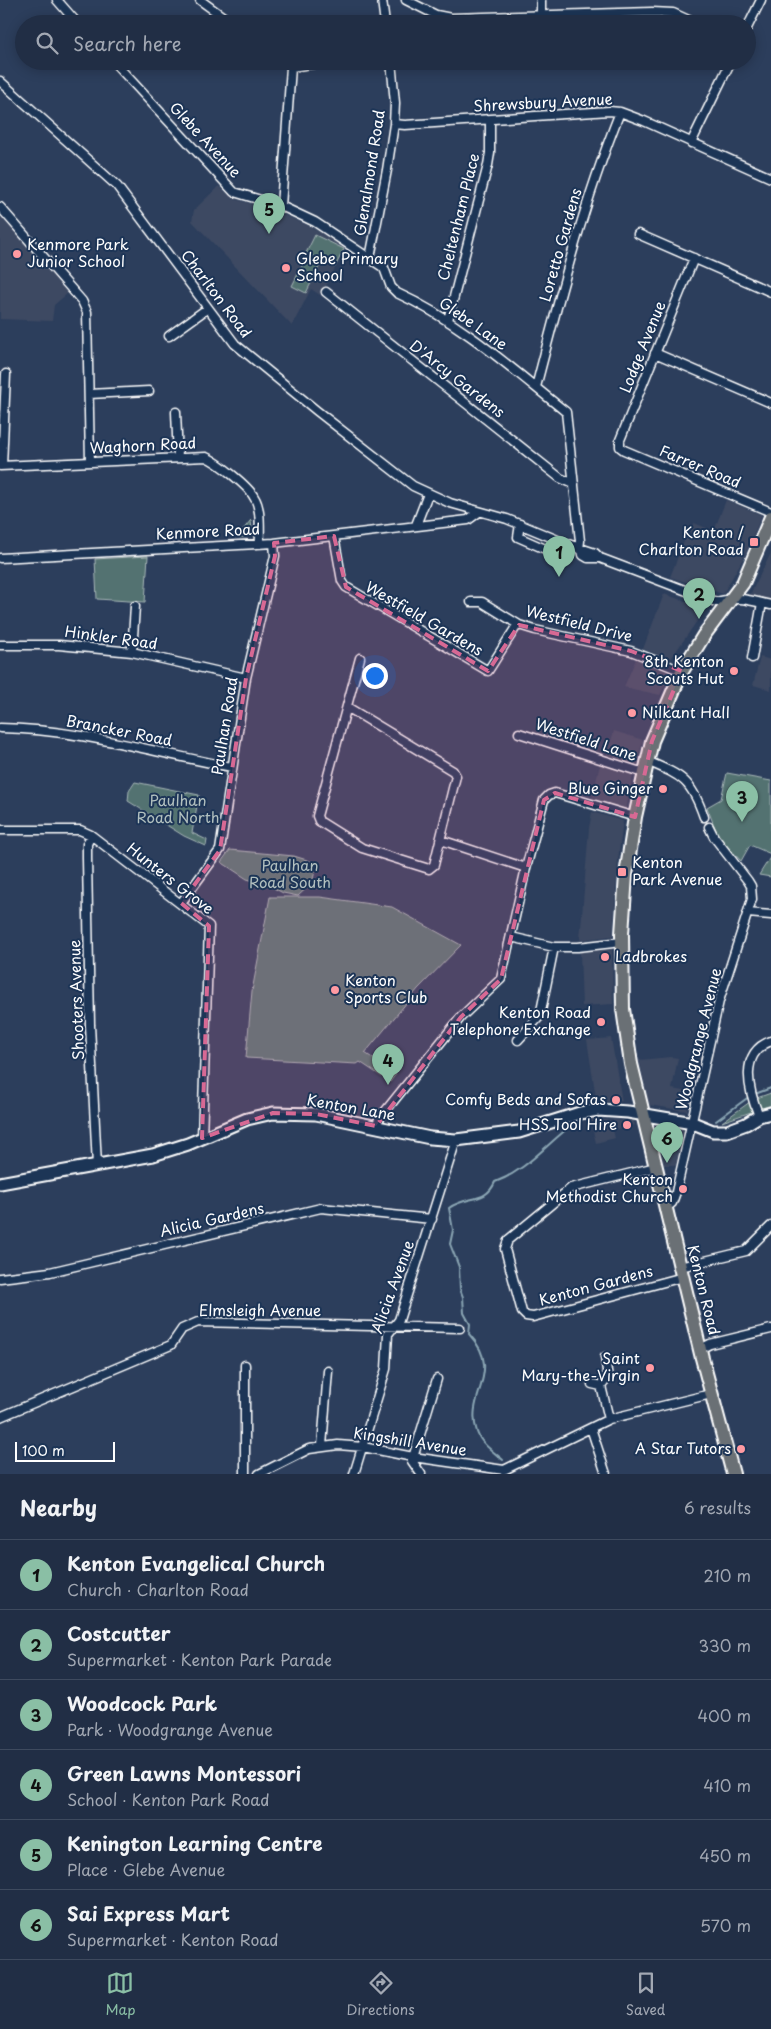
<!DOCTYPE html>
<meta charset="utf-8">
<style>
:root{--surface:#212e45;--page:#29364c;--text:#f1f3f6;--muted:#a2a8b3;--line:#3e4a5e;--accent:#8abfa5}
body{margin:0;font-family:"Playpen Sans",sans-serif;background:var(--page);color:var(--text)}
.scale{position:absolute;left:15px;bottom:12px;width:100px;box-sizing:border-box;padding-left:5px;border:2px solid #fff;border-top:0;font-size:14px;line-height:18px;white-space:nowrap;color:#fff;-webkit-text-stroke:4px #1d3557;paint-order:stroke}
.you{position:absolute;left:374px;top:675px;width:18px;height:18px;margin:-12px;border:4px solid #fff;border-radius:50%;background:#1a73e8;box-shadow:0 0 0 8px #1a73e833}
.badge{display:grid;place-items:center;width:32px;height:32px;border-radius:50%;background:var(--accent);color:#111;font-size:16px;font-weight:700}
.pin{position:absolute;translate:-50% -41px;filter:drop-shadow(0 1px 2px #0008)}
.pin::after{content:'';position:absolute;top:26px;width:18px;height:15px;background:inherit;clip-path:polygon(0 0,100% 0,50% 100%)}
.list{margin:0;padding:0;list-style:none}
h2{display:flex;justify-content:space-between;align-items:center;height:65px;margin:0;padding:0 20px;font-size:21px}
h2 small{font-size:16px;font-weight:400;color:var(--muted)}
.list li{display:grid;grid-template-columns:32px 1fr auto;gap:15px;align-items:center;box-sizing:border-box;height:70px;padding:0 20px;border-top:1px solid var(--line)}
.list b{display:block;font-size:19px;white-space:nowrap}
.list p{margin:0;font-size:16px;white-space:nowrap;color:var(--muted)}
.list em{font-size:16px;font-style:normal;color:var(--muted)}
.icon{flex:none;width:28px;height:28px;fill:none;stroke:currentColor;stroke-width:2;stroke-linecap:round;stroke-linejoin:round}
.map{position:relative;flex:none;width:771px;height:1474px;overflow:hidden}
.search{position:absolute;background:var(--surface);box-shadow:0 2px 12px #0003;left:15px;right:15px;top:15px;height:55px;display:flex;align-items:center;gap:12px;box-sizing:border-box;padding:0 18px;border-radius:28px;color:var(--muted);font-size:19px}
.sheet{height:485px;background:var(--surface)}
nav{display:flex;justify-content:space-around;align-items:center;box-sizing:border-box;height:70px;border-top:1px solid var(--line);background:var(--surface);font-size:14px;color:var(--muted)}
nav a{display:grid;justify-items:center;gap:2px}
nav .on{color:var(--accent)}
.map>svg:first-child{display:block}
.built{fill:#3d4962}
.green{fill:#537271;stroke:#a9b8b8}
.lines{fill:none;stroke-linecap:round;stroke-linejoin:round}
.stream{stroke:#8ba6b4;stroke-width:2}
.street-casing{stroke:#fff;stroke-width:11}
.secondary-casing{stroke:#fff;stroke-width:15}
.primary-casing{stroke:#fff;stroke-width:16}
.street{stroke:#1d3557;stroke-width:8}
.secondary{stroke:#1d3557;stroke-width:11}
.primary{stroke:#6a7074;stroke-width:12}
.marked{fill:#d76994;fill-opacity:0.2;stroke:#d76994;stroke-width:4;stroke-dasharray:10 6;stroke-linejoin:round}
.poi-dot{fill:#ff9aa2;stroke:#1d3557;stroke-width:2}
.labels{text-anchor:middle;stroke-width:4;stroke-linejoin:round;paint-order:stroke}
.street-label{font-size:15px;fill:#fff;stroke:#1d3557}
.poi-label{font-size:15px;fill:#fff;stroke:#1d3557;text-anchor:end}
.park-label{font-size:15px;fill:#b2c0bf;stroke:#1d3557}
</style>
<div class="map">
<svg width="771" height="1474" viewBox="0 0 771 1474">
<rect width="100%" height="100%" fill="#2c3e5c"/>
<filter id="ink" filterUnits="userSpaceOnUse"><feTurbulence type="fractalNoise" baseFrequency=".02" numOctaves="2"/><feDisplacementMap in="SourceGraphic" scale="10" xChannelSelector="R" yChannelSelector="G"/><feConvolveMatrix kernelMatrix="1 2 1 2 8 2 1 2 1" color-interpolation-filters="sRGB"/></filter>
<g filter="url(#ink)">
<path class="built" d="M219,186L234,199L269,208L311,227L345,248L325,288L320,295L311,289L292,326L192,221L194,210Z
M0,215L68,293L54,305L52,321L0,319Z
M726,500L762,515L744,557L723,594L670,577L687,534L689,535L694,523L714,531Z
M771,553V601L750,595Z
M664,594L706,608L670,660L643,649Z
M760,657L771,660V690L753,685Z
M636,659L671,673L660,695L624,687Z
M614,731L643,740L636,765L607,755Z
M600,765L633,775L626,809L592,798Z
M592,812L623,821L618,860L613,936L580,940L589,828Z
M612,949L613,1004L582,1006L580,952Z
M611,1038L622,1101L597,1104L587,1040Z
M671,1057L678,1058L672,1089L689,1092L687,1111L649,1105L639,1060Z
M590,1119L634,1121L635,1125L613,1130L615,1138L596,1143Z
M654,1122L685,1127L676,1165H664Z"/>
<path class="green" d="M315,235L344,249L335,267L306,253Z
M306,258L320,265L306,293L292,286Z
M251,520L252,530L247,537H237Z
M148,556L145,602L97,599L95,559Z
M727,773L771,781V854L750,845L741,861L718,836L707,807L721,799Z
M135,782L199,795L192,833L207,840L206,846L184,836L128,801L129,791Z
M230,850L294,856L310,861L316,867L312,883L298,896L283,893L268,885L247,879L221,862Z
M771,856V877L759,875Z
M270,897H320L392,907L461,945L418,989L365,1053L396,1074L390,1082L360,1062L357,1064L246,1058L252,991Z
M771,1093V1105L722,1122L754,1099Z"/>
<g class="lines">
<path class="stream" d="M755,1094L771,1088
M716,1121L750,1096
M503,1460C494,1452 481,1444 477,1432C464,1394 505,1373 469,1334L470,1324L464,1313L463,1297L460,1289L459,1267L450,1244L453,1230L449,1208C467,1195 486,1204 495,1182C524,1172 544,1147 567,1129"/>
<defs>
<path id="street" d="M57,0L78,24
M200,0L233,24
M382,0L385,24
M406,0L436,15L451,18L652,12L673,13L697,24
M541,0V16
M747,28L761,0
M113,61L234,192L281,206L315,222L384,268L391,287L397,293C461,322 512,369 566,412L580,541L579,549
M291,67L332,61
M0,81L117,186L235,344L317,411L413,486L450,503L507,519L565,543L595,553L600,558
M394,124L405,125L609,111L620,112L644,121L771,178
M691,143L731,61
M281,206L291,67
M0,207L82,301L87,312L90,462
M638,234L771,292
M370,258L387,170L394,124L395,103L391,61
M694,258L620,440V447L624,450L771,512
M326,292L560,478L574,484
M448,320L488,165L490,153V120
M169,336L208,308
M655,353L771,403
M536,387C560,294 584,202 620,112
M89,394L149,391
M176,412L178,458
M0,466L206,457C218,462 248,486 254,497C262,509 259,530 260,544
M2,466L6,374
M520,524L518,537L552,552L557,540
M416,525L428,494
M334,536L342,581L346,587L488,671L516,627L519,625
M582,550L583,555L588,558H600L716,602C741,596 747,600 771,605
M0,558L274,543L468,520L479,512
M471,602H482L519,625L535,630L631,651L682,671
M0,645H59L132,652L246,678
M132,652L135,606
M752,658L762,603
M347,707L453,771L456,776L434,865L429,869L362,848L319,821L317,816L360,658
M0,728C79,729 155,753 232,767
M519,733L644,773
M647,761C682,776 691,779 704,817
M0,830H80L91,835L209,926L202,1138
M91,835L87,844V858L90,1025L97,1166
M441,840L526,868
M181,903L220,850L246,678L275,556L274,543
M748,913L771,915
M511,937L554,947H578L622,942
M518,1040L540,1016L554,947
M759,1116C749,1092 738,1053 771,1041
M376,1126L379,1119L461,1017L501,979L526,868L544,800L549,795L555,793L635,817
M656,1167L571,1188L508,1240L505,1249L522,1312L526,1316L533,1317L683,1277
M666,1208L672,1203L676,1192L719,1001L752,899L751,886L748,881L714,837L709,827
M680,1267L746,1251L771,1226
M0,1278L50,1272L321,1208L432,1219
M700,1349L710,1344L771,1329
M245,1365V1474
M592,1384L601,1386L608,1378L605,1357
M601,1386L609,1419
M0,1417L171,1345L182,1329L198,1322L460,1328
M591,1428L606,1474
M322,1446L328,1371
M259,1474L309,1449L338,1445L363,1447L413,1457L504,1470L609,1419L711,1394
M354,1474L386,1369L388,1334L399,1320L456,1140
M421,1474L412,1461L437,1379"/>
<path id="secondary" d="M0,1183L153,1155L188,1144L247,1119L273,1113L316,1114L430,1138L456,1140L519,1132L580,1113L598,1110L628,1112L693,1123L713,1131H727L746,1124L759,1116L771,1113"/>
<path id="primary" d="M733,1474L702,1358L631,1064L623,1009L622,934L626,875L635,817L652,741L682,671L704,635L743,583L771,517"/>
</defs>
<use href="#street" class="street-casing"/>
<use href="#secondary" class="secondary-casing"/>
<use href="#primary" class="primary-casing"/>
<use href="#street" class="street"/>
<use href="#secondary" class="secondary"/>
<use href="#primary" class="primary"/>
</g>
</g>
<path class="marked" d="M334,536L346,587L488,671L519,625L631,651L682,671L652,741L635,817L555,793L544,800L501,979L461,1017L376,1126L316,1114L273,1113L202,1138L209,926L181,903L220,850L246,678L275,556L274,543Z"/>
<g class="poi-dot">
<circle cx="17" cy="254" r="5"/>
<circle cx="286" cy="268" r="5"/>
<rect x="749" y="537" width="10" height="10" rx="2.5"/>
<circle cx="734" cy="671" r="5"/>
<circle cx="632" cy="713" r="5"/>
<circle cx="663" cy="789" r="5"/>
<rect x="617" y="867" width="10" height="10" rx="2.5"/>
<circle cx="605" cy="957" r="5"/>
<circle cx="335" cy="990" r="5"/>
<circle cx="601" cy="1022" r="5"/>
<circle cx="616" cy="1100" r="5"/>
<circle cx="627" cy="1125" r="5"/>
<circle cx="683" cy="1189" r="5"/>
<circle cx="650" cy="1368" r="5"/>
<circle cx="741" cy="1449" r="5"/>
</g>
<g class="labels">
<g class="street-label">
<text transform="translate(543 103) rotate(-3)" y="5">Shrewsbury Avenue</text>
<text transform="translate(205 140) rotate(47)" y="5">Glebe Avenue</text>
<text transform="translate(370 173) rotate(-81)" y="5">Glenalmond Road</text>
<text transform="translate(459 217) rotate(-76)" y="5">Cheltenham Place</text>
<text transform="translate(561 245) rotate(-74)" y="5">Loretto Gardens</text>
<text transform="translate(216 294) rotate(53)" y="5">Charlton Road</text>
<text transform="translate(473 324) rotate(35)" y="5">Glebe Lane</text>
<text transform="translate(643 347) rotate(-68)" y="5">Lodge Avenue</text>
<text transform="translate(457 379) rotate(38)" y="5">D'Arcy Gardens</text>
<text transform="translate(143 446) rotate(-3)" y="5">Waghorn Road</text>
<text transform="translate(700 467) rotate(23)" y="5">Farrer Road</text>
<text transform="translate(208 532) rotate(-3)" y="5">Kenmore Road</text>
<text transform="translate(424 619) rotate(30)" y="5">Westfield Gardens</text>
<text transform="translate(579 624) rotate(14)" y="5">Westfield Drive</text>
<text transform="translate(111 638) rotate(8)" y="5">Hinkler Road</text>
<text transform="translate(225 726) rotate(-81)" y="5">Paulhan Road</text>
<text transform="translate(119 731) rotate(11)" y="5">Brancker Road</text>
<text transform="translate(586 740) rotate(18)" y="5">Westfield Lane</text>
<text transform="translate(170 879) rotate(38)" y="5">Hunters Grove</text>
<text transform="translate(77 1000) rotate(-92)" y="5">Shooters Avenue</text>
<text transform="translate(699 1039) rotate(-76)" y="5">Woodgrange Avenue</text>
<text transform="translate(351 1108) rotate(10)" y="5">Kenton Lane</text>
<text transform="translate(212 1220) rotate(-13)" y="5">Alicia Gardens</text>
<text transform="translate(596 1286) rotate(-15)" y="5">Kenton Gardens</text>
<text transform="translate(393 1287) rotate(-70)" y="5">Alicia Avenue</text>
<text transform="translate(703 1290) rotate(76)" y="5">Kenton Road</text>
<text x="260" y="1316">Elmsleigh Avenue</text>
<text transform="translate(410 1442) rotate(9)" y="5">Kingshill Avenue</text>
</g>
<g class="poi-label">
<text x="27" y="250" text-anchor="start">Kenmore Park<tspan x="27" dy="17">Junior School</tspan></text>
<text x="296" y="264" text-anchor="start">Glebe Primary<tspan x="296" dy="17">School</tspan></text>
<text x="744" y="538">Kenton /<tspan x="744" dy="17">Charlton Road</tspan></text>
<text x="724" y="667">8th Kenton<tspan x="724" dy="17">Scouts Hut</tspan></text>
<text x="642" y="718" text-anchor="start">Nilkant Hall</text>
<text x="653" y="794">Blue Ginger</text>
<text x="632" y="868" text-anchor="start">Kenton<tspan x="632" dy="17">Park Avenue</tspan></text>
<text x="615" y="962" text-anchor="start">Ladbrokes</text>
<text x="345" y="986" text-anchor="start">Kenton<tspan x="345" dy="17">Sports Club</tspan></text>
<text x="591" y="1018">Kenton Road<tspan x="591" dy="17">Telephone Exchange</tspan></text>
<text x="606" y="1105">Comfy Beds and Sofas</text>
<text x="617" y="1130">HSS Tool Hire</text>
<text x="673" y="1185">Kenton<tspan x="673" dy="17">Methodist Church</tspan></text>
<text x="640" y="1364">Saint<tspan x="640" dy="17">Mary-the-Virgin</tspan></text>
<text x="731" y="1454">A Star Tutors</text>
</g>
<g class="park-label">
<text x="178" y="806">Paulhan<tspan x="178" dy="17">Road North</tspan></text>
<text x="290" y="871">Paulhan<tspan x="290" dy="17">Road South</tspan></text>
</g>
</g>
</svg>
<div class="scale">100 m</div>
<div class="you"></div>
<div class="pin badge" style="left:559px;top:577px">1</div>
<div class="pin badge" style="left:699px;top:619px">2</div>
<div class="pin badge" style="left:742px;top:822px">3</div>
<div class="pin badge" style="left:388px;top:1085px">4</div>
<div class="pin badge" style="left:269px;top:234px">5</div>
<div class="pin badge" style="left:667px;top:1163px">6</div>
<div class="search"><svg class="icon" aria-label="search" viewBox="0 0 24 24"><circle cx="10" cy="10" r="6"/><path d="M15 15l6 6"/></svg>Search here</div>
</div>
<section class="sheet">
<h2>Nearby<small>6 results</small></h2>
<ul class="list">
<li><span class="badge">1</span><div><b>Kenton Evangelical Church</b><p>Church · Charlton Road</p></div><em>210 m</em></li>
<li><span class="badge">2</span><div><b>Costcutter</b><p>Supermarket · Kenton Park Parade</p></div><em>330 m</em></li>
<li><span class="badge">3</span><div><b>Woodcock Park</b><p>Park · Woodgrange Avenue</p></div><em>400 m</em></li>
<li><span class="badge">4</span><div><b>Green Lawns Montessori</b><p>School · Kenton Park Road</p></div><em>410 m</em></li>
<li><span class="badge">5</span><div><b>Kenington Learning Centre</b><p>Place · Glebe Avenue</p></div><em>450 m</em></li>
<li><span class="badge">6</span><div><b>Sai Express Mart</b><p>Supermarket · Kenton Road</p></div><em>570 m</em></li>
</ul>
</section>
<nav>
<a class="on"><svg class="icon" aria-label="map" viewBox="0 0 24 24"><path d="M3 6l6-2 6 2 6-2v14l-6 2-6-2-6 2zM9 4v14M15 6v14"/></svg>Map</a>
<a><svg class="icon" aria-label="directions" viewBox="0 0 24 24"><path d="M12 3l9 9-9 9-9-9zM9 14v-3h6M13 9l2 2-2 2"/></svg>Directions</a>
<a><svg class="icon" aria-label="saved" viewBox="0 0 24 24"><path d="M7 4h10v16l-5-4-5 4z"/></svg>Saved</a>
</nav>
